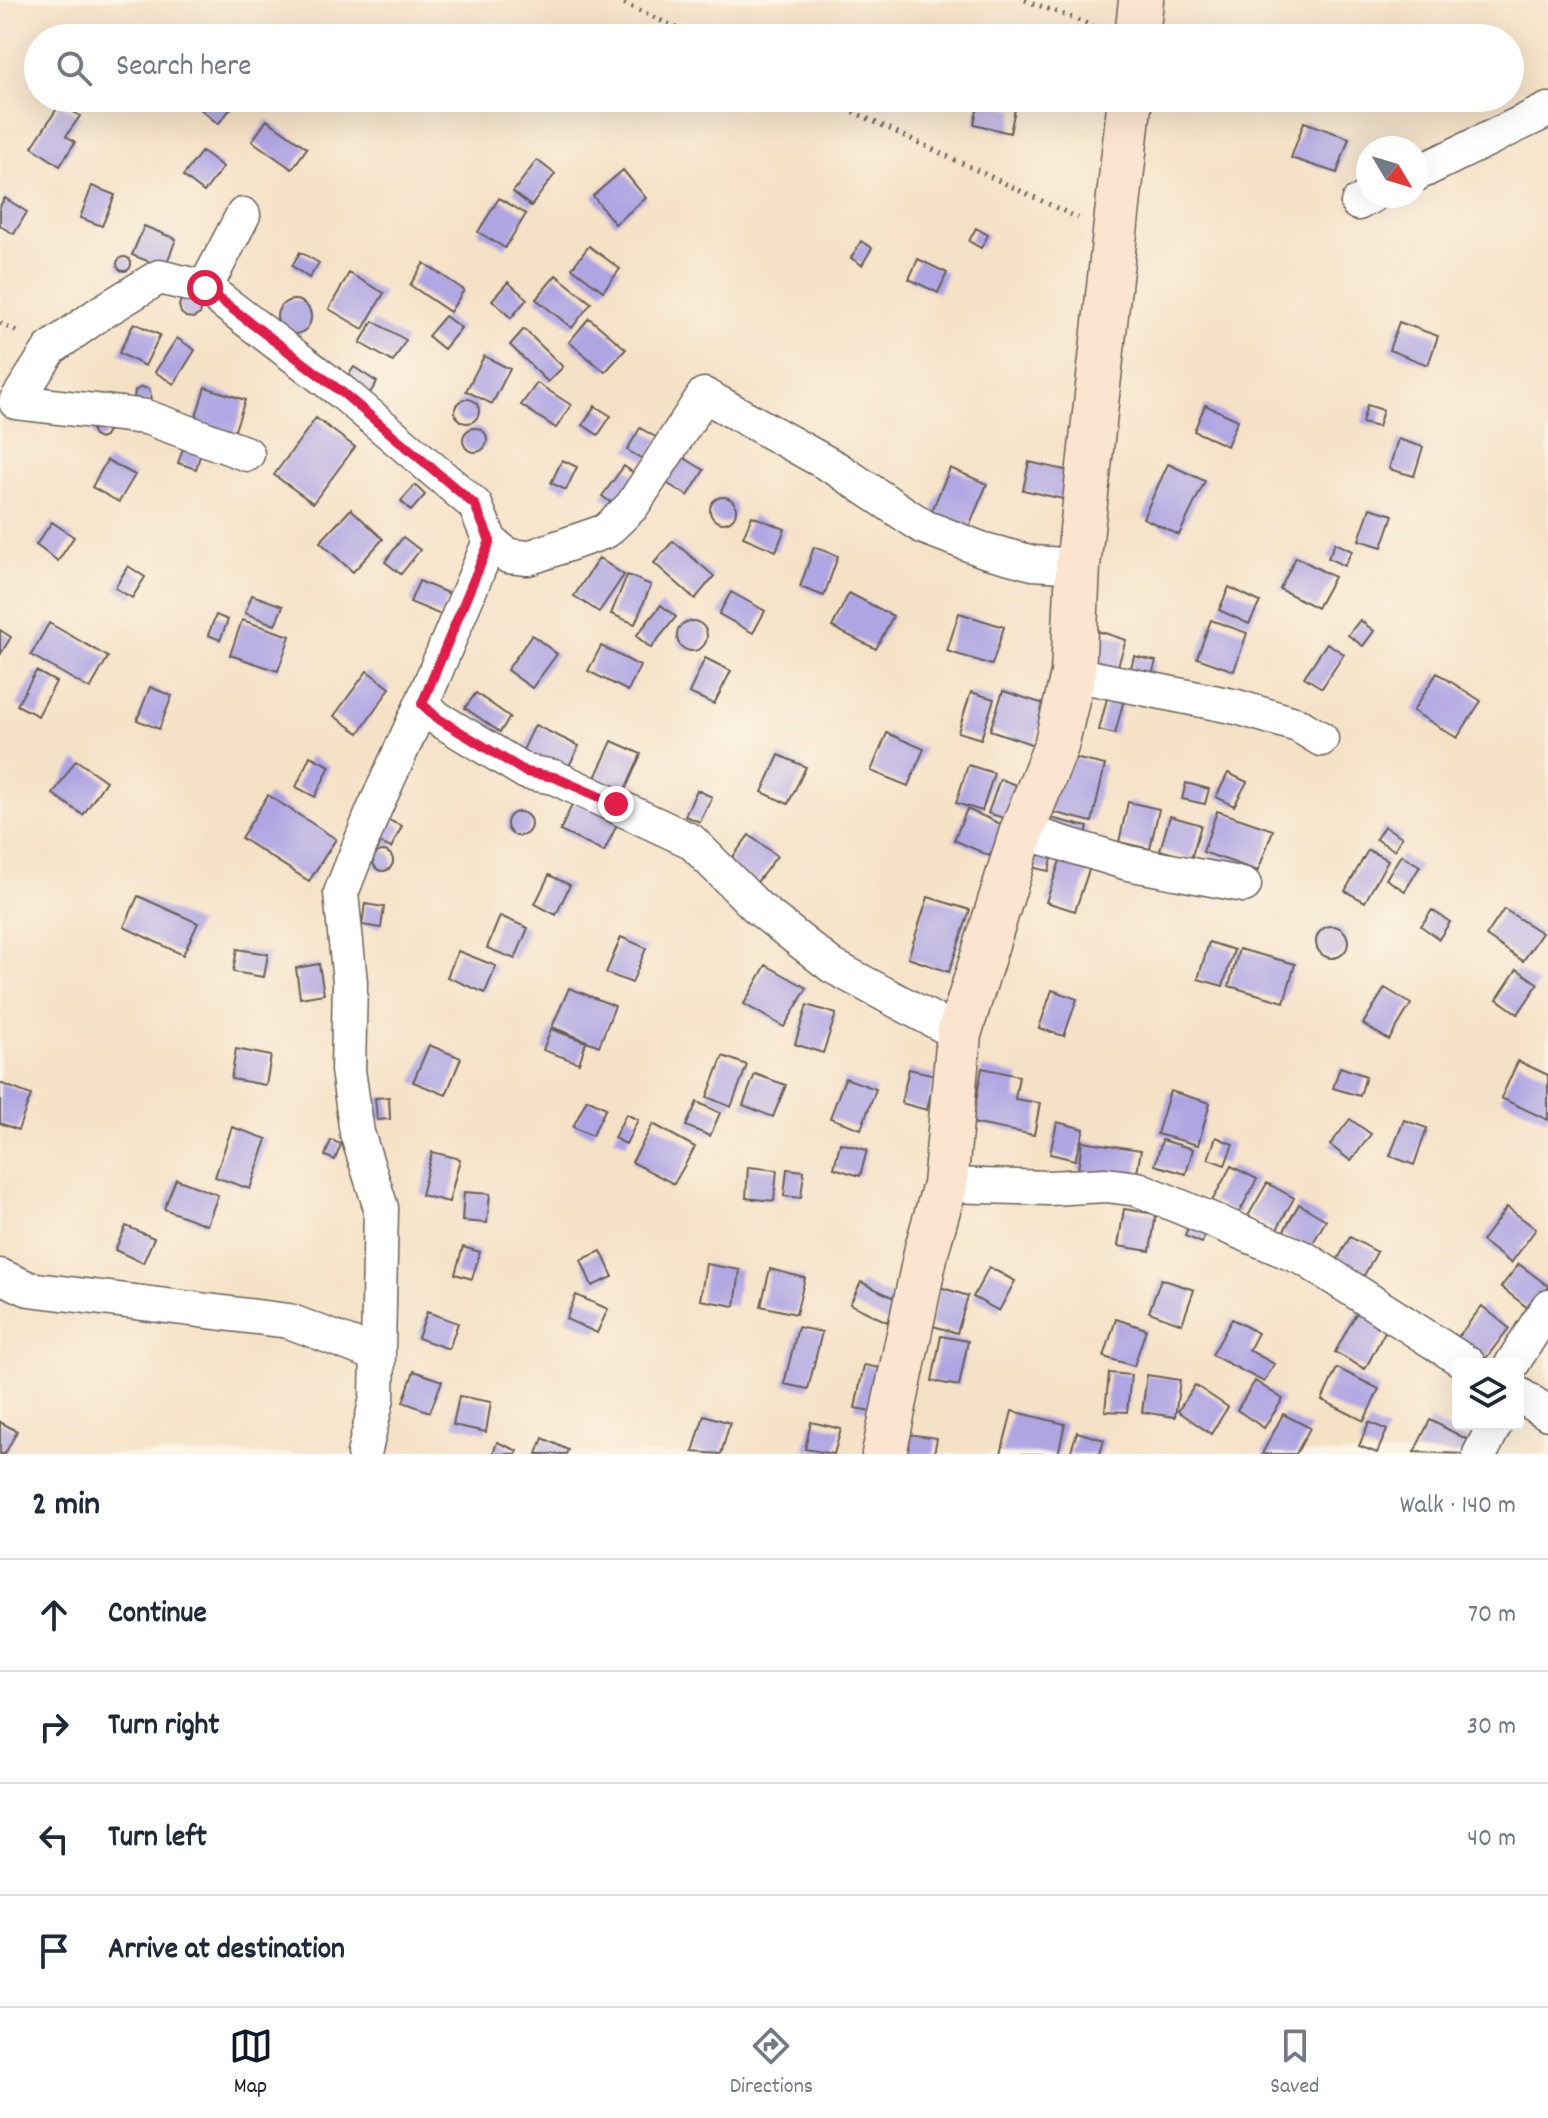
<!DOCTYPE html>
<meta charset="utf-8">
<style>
:root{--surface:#fff;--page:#f6f6f7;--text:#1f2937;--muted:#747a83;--line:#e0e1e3;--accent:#111827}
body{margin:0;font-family:Dekko,sans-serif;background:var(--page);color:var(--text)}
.controls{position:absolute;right:24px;bottom:24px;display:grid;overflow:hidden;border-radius:8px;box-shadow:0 8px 32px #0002}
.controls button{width:72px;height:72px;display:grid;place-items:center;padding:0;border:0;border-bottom:2px solid var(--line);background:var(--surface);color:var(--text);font:40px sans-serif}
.compass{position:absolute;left:1356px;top:136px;width:72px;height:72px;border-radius:50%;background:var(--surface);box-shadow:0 8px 32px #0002;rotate:128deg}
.stop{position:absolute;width:24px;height:24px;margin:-18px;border:6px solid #e11d48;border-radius:50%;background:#fff}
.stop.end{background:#e11d48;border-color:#fff;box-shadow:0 2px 8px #0008}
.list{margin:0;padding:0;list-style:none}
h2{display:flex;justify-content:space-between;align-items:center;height:104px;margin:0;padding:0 32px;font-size:34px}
h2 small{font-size:26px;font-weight:400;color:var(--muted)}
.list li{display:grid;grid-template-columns:52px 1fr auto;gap:24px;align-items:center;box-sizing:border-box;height:112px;padding:0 32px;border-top:2px solid var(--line)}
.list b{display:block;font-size:30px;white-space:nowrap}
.list em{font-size:26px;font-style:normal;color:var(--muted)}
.icon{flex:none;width:44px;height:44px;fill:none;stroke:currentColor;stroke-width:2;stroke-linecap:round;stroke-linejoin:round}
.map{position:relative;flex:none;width:1548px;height:1454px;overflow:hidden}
.search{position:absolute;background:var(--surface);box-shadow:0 8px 32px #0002;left:24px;right:24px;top:24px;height:88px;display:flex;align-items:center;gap:20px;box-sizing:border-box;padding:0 28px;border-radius:44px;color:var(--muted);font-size:30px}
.sheet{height:552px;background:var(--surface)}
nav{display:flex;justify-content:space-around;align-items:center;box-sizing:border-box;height:112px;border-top:2px solid var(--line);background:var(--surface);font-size:22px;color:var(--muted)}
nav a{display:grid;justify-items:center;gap:4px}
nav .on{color:var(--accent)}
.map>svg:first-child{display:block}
.building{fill:#afa5e3}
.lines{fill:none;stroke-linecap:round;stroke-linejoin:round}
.street-casing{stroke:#686158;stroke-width:37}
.secondary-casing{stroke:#686158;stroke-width:47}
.path{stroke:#686158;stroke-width:5;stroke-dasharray:2 6;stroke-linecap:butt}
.street{stroke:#fff;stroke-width:34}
.secondary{stroke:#fce5d0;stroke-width:44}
.route{stroke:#e11d48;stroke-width:10}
</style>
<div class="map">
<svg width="1548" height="1454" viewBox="0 0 1548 1454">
<rect width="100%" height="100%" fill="#fcf5e5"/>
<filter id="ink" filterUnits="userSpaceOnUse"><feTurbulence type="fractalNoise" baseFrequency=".0125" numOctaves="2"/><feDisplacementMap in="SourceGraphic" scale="16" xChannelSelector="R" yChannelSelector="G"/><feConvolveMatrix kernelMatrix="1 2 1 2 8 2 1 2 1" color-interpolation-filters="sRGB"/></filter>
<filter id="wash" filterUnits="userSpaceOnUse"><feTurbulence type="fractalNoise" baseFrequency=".006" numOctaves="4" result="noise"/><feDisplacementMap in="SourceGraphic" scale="32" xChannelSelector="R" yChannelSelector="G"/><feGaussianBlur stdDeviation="1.8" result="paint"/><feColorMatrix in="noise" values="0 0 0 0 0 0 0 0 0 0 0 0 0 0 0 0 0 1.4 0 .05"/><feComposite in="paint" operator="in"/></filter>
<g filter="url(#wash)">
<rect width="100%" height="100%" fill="#f5e1c6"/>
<g id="blocks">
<path class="building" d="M194,98H237L239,99L218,124L191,101Z
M979,101L1015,109L1010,133L974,124Z
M60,104L80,116L66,136L75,142L60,166L32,147Z
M267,120L307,148L292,169L252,141Z
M1304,122L1349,138L1337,173L1291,158Z
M202,151L223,167L204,192L183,176Z
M537,160L555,174L531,206L513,192Z
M623,170L646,198L615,224L593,196Z
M92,186L115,195L102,226L80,218Z
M5,198L27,212L14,234L0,226V206Z
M499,198L526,214L505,248L478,232Z
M144,226L176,239L165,268L132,255Z
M976,228L988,235L981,248L969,241Z
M861,241L872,248L862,265L851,258Z
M589,246L620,269L603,291L572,268Z
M300,252L319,263L309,278L292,266Z
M117 264a7 7 0 1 1 14 0a7 7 0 1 1-14 0Z
M918,259L947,273L938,293L909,279Z
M424,263L464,290L450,312L410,285Z
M349,273L384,293L363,329L329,309Z
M556,275L591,303L572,328L536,299Z
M508,282L527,299L511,318L492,300Z
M182,298L200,300L202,308L200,314L193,318L186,317L181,313L179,305Z
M277 317a17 17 0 1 1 34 0a17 17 0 1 1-34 0Z
M445,316L461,328L444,349L428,336Z
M589,318L626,349L605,372L569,342Z
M373,321L406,340L393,362L360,343Z
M1399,322L1438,336L1428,365L1389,350Z
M134,323L160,335L145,366L119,353Z
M524,329L563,367L548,382L510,345Z
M177,338L195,350L174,384L155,372Z
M484,356L510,369L492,404L466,391Z
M354,367L377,382L364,402L341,386Z
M537,383L571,405L556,428L521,405Z
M141,387L149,389L151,395L150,402L137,404L134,398L135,391Z
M205,387L245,400L233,436L194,423Z
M455 411a12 12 0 1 1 24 0a12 12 0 1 1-24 0Z
M1205,405L1238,420L1227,446L1194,431Z
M1367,405L1383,410L1378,427L1362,423Z
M595,406L611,416L598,435L583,425Z
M316,418L355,447L313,503L274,475Z
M95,425L106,426L108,431L105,437L100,439L94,436L92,430Z
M463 440a12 12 0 1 1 24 0a12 12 0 1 1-24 0Z
M640,428L659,439L646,461L627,450Z
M1398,439L1423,447L1414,476L1389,469Z
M186,440L203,446L196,469L178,463Z
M679,455L704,470L688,496L663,481Z
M107,460L135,475L119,502L92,487Z
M562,460L577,467L566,490L551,483Z
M1029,462L1069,471L1063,499L1023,490Z
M1168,464L1205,481L1179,535L1143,518Z
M624,466L639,477L617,507L602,496Z
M950,468L987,484L967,531L930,515Z
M415,485L425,495L411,511L401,501Z
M710 510a13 13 0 1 1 26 0a13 13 0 1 1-26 0Z
M1370,508L1393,515L1382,547L1359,540Z
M351,509L383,539L353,572L320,542Z
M752,516L785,529L776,551L743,537Z
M52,522L74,537L58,561L36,545Z
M403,537L420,550L401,574L385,562Z
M673,541L714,576L695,599L654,563Z
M1335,543L1352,551L1344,566L1328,558Z
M814,547L838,556L824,596L800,587Z
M1296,557L1334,577L1317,608L1280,589Z
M599,558L624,575L599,612L574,596Z
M128,566L145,577L132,598L115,588Z
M627,575L651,585L635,624L611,614Z
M419,581L450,594L441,615L410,602Z
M1229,587L1260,602L1249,624L1219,610Z
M731,592L765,611L753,633L719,614Z
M849,593L893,616L876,649L832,627Z
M252,595L283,606L275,625L245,613Z
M661,605L676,617L651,648L636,636Z
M959,613L1004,627L992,665L947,651Z
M216,615L228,620L220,640L208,635Z
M242,620L290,636L278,671L230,655Z
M1211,620L1247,633L1234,671L1197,658Z
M1360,620L1374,631L1363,646L1348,635Z
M677 636a15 15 0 1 1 30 0a15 15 0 1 1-30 0Z
M49,623L108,657L90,689L31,655Z
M0,630L11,637L0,655Z
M1098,631L1126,640L1116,672L1088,664Z
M532,635L557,654L532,688L507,670Z
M1327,643L1344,654L1322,688L1304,677Z
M601,646L640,666L628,691L588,671Z
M1134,656L1156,661L1150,681L1129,676Z
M705,658L731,671L714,704L689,693Z
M36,671L56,682L38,716L17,705Z
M367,671L390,688L359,733L334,716Z
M1437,673L1481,701L1457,738L1413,711Z
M150,687L172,696L159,729L137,720Z
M1003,691L1047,705L1034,745L990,730Z
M1109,691L1125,695L1115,734L1099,730Z
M971,692L994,699L981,739L958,732Z
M476,693L510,717L500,732L465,708Z
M535,725L579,746L565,774L522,752Z
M887,733L924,749L908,786L871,771Z
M612,741L641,754L624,793L594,780Z
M779,755L806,767L788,804L762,792Z
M1061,755L1105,765L1092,822L1048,811Z
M310,756L330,766L315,797L296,787Z
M76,760L106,781L83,815L53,794Z
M968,765L994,773L982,811L956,803Z
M1228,773L1247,782L1234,806L1216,797Z
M1000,779L1019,786L1007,819L988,813Z
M1186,783L1209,789L1205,804L1182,799Z
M697,790L712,797L700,822L685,816Z
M268,795L336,839L309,881L241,838Z
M576,796L621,816L604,852L560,831Z
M1128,802L1159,809L1150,849L1119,842Z
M967,809L1003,825L990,856L954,840Z
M1217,811L1273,830L1258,871L1203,852Z
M507 824a12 12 0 1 1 24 0a12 12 0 1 1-24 0Z
M1170,816L1201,825L1191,859L1160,850Z
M1050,818L1088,827L1084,841L1047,831Z
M388,820L402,826L391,848L378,842Z
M1384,826L1402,837L1394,850L1376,839Z
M749,835L777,856L754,886L726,866Z
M1032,840L1055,846L1049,871L1026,866Z
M1368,850L1388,860L1365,902L1345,891Z
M373 861a10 10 0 1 1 20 0a10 10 0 1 1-20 0Z
M1063,852L1092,861L1075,911L1046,902Z
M1401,855L1420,866L1405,891L1386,879Z
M549,875L570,885L556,915L535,904Z
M138,896L198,923L183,955L124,927Z
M928,897L970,910L949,972L908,958Z
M365,904L384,907L381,928L362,925Z
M1504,909L1542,933L1523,961L1486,936Z
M1432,910L1450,922L1439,939L1421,926Z
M500,916L528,928L515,959L487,948Z
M1316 942a16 16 0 1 1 32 0a16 16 0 1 1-32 0Z
M621,937L646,948L632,983L606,973Z
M1209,942L1234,950L1223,986L1198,979Z
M237,949L268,954L264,977L233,972Z
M1239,949L1295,964L1284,1002L1229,986Z
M458,951L496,966L485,993L447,977Z
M319,964L324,994L300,998L296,968Z
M766,965L807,988L784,1027L744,1004Z
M1517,969L1538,984L1518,1014L1497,999Z
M569,988L615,1006L599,1046L552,1027Z
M1385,988L1411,1004L1389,1040L1363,1024Z
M1052,990L1077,999L1064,1036L1039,1028Z
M807,1005L836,1014L823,1053L795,1044Z
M551,1029L586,1042L579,1063L543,1050Z
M429,1045L461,1058L446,1095L413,1082Z
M236,1049L271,1056L266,1085L231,1079Z
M723,1056L747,1065L731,1107L707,1097Z
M1518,1061L1548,1075V1120L1501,1098Z
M1340,1067L1366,1076L1360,1096L1333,1088Z
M982,1068L1019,1076L1015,1099L1040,1103L1034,1135L972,1123Z
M909,1069L935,1075L927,1110L901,1103Z
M755,1074L786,1085L773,1117L743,1105Z
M845,1078L876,1089L861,1129L830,1118Z
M0,1083L31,1095L18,1130L0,1123Z
M1170,1091L1210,1103L1198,1145L1157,1134Z
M389,1097L390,1119L377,1120L375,1098Z
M587,1099L606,1108L592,1136L573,1127Z
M697,1102L720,1113L710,1136L686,1126Z
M626,1114L638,1120L626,1144L614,1138Z
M1350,1119L1371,1134L1351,1161L1330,1145Z
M1404,1120L1427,1128L1414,1165L1390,1156Z
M1057,1122L1084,1129L1075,1160L1050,1154Z
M653,1124L695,1147L674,1184L632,1162Z
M232,1127L267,1139L250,1189L215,1177Z
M1216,1137L1233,1144L1225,1165L1208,1159Z
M331,1140L341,1144L335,1160L325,1156Z
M1162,1140L1193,1149L1186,1174L1155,1165Z
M1082,1141L1141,1150L1136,1178L1078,1170Z
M840,1143L867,1150L860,1176L834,1168Z
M432,1152L460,1159L449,1202L421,1195Z
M1231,1166L1257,1179L1238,1215L1212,1201Z
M748,1167L777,1170L774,1201L746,1198Z
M787,1169L804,1171L801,1198L784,1196Z
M176,1179L218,1195L207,1225L164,1209Z
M1267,1183L1294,1198L1276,1231L1248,1216Z
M464,1192L490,1194L487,1223L462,1221Z
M1299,1204L1326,1220L1309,1250L1282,1234Z
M1507,1207L1536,1229L1511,1263L1482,1241Z
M1124,1209L1156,1214L1150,1251L1118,1246Z
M1191,1218L1209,1225L1202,1243L1185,1236Z
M126,1226L154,1238L143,1263L115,1250Z
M1350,1237L1377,1252L1361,1281L1334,1266Z
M463,1247L480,1252L472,1279L455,1274Z
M601,1251L613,1277L592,1286L581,1260Z
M706,1264L740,1270L735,1306L700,1300Z
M1519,1264L1548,1286V1292L1533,1312L1501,1287Z
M989,1267L1015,1281L999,1311L973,1297Z
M770,1269L805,1278L796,1314L761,1306Z
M1161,1279L1194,1290L1182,1324L1149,1312Z
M861,1282L898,1300L887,1322L850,1304Z
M940,1287L968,1296L957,1333L930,1325Z
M576,1295L608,1309L597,1333L566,1319Z
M1482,1306L1509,1328L1483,1362L1455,1341Z
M1358,1310L1388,1326L1365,1369L1335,1352Z
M427,1312L458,1323L449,1349L418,1338Z
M1116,1319L1146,1329L1134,1366L1104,1357Z
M1232,1319L1258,1333L1249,1350L1274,1364L1264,1382L1212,1355Z
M798,1327L822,1332L808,1389L784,1384Z
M941,1336L968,1341L959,1386L932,1381Z
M864,1365L885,1369L876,1412L855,1408Z
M1337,1368L1379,1389L1364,1421L1322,1400Z
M414,1371L442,1381L430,1412L403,1402Z
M1109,1373L1131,1375L1127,1412L1105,1411Z
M1147,1375L1180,1380L1175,1417L1142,1412Z
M1255,1381L1283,1399L1264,1428L1237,1410Z
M1195,1385L1228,1407L1211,1434L1178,1411Z
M459,1396L491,1402L486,1432L453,1425Z
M1012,1411L1065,1424L1058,1454H1001Z
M1283,1414L1310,1428L1296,1454H1262Z
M704,1415L730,1423L721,1454L693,1452Z
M1430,1420L1472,1442L1466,1454L1414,1452Z
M0,1422L17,1431L5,1454H0Z
M811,1422L841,1429L834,1454L805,1449Z
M1369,1422L1387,1430L1377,1453L1359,1446Z
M1077,1432L1104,1440L1100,1454H1070Z
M900,1433L937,1438L934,1454H897Z
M543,1438L568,1450L566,1454H537Z
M497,1442L518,1451L516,1454H493Z"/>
</g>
</g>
<g filter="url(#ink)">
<use href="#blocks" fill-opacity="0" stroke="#686158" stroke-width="2"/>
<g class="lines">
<defs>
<path id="street" d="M1416,174L1548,110
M1358,203L1371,196
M205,288L243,215
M247,454L146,417L16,402L50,349L99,314L159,277L205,288L343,393L475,505L490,541L508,556L528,558L606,531L632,506L704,395L837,469L924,527L984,550L1033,563L1078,566
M1073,674L1237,707L1298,725L1321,739
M422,704L437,718L526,772L554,777L691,841L757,907L832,966L959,1034
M1022,831L1128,863L1244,885
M945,1185L1049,1188L1106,1185L1138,1189L1305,1259L1468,1364
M0,1276L29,1289L289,1321L376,1354
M1512,1364L1548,1307
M1518,1394L1548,1413
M364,1454L377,1398L381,1208L357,1133L348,1070L350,982L341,893L373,812L422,704L490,541
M1480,1454L1495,1424"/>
<path id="secondary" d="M1137,38L1141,0
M884,1454L927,1248L945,1185L959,1034L1022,831L1056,746L1073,674L1078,566L1130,98"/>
</defs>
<use href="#street" class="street-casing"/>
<use href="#secondary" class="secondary-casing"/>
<path class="path" d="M617,0L698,38
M1025,0L1098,28
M824,98L1078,218
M0,323L21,334"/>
<use href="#street" class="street"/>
<use href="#secondary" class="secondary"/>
</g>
</g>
<g class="lines" filter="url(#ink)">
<path class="route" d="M205,288L343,393L475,505L490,541L422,704L437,718L526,772L554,777L616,804"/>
</g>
</svg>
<div class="controls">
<button><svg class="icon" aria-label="layers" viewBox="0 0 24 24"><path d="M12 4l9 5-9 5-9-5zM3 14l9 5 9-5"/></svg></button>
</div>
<svg class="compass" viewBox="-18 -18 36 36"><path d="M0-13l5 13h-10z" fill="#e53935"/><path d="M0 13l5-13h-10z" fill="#747a83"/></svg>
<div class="stop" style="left:205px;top:288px"></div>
<div class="stop end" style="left:616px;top:804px"></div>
<div class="search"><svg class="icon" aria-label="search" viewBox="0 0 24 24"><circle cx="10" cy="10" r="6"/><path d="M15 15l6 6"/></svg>Search here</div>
</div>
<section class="sheet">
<h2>2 min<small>Walk · 140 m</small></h2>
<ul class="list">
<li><svg class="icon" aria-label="ahead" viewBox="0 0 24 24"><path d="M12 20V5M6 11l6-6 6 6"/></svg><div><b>Continue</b></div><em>70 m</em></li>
<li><svg class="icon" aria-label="right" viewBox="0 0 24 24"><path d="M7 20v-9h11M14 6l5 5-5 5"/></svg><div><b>Turn right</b></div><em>30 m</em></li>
<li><svg class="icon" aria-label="left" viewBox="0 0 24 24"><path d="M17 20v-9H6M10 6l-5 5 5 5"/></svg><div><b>Turn left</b></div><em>40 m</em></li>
<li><svg class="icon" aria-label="arrive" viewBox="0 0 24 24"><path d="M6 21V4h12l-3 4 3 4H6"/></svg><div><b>Arrive at destination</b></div></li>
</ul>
</section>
<nav>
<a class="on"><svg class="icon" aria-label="map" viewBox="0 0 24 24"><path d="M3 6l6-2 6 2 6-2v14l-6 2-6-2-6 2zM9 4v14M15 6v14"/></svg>Map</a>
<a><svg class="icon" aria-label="directions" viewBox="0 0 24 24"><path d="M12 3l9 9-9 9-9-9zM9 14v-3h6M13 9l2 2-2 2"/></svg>Directions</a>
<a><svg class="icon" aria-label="saved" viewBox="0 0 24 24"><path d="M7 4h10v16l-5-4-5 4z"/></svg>Saved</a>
</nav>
